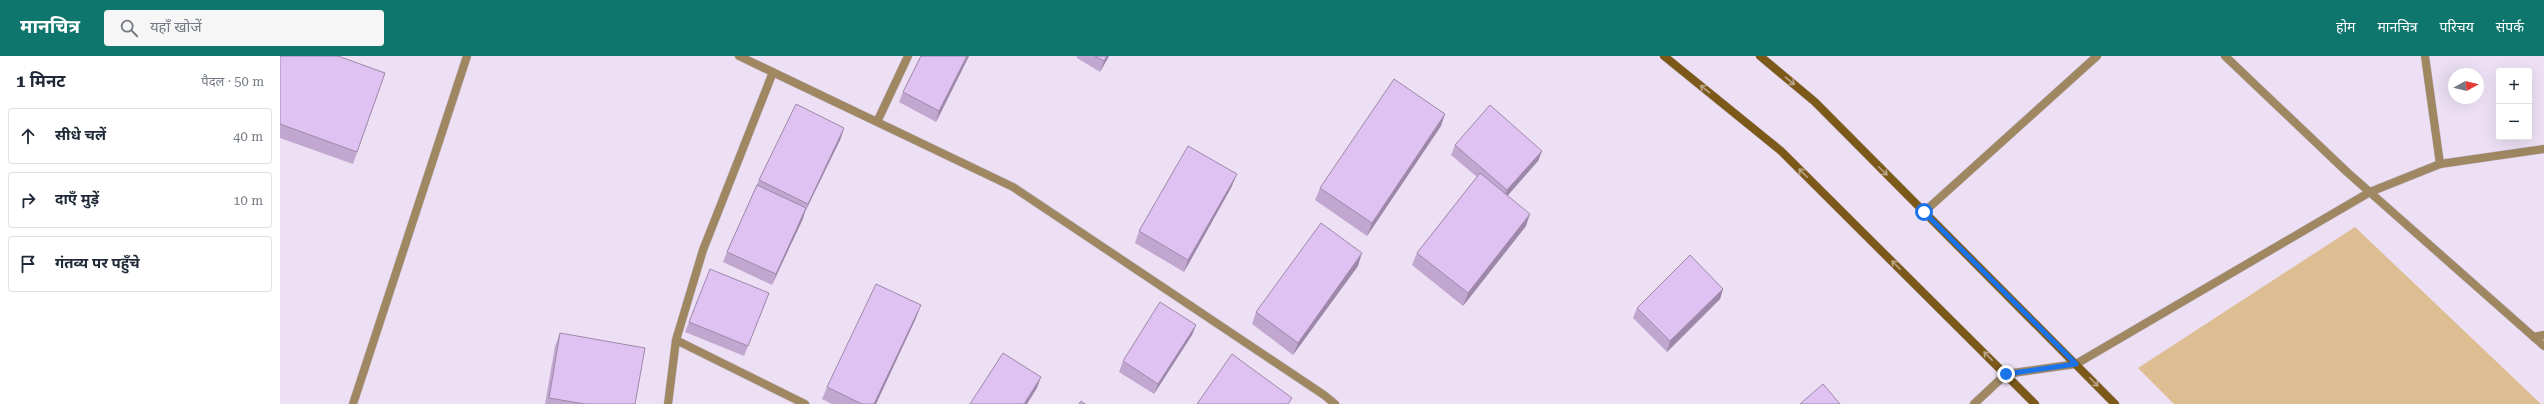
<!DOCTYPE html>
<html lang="hi">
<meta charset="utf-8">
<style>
:root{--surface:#fff;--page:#f6f6f7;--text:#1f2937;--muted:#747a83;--line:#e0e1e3;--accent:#0f766e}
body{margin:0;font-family:"Roboto Serif","Noto Sans Devanagari",serif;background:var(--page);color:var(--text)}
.controls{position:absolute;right:12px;top:12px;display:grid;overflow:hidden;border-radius:4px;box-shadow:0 4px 16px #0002}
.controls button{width:36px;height:36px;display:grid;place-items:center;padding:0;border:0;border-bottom:1px solid var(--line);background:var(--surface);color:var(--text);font:20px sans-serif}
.compass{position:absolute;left:2168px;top:12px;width:36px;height:36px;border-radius:50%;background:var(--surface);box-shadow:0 4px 16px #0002;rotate:82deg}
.stop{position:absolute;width:12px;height:12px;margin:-9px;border:3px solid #1a73e8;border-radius:50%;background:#fff}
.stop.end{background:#1a73e8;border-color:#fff;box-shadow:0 1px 4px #0008}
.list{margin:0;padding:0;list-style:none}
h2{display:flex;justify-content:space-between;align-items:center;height:52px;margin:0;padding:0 16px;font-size:17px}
h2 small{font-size:13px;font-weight:400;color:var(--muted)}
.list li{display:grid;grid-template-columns:26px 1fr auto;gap:12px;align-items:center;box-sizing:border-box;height:56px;margin:0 8px 8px;padding:0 8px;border:1px solid var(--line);border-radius:4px}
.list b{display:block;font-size:15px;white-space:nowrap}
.list em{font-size:13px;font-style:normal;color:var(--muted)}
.icon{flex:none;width:22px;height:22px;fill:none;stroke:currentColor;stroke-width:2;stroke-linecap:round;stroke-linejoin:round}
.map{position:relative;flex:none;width:2264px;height:348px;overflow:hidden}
header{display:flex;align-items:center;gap:24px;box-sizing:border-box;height:56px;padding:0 20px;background:var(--accent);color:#fff}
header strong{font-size:19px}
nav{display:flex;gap:22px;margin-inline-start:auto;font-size:14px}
.search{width:280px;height:36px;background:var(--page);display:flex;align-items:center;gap:10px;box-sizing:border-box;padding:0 14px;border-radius:4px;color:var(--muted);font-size:15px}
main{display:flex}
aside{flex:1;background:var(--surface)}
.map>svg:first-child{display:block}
.green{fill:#dcbe92}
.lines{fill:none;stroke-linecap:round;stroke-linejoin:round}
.lane-casing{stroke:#cabed1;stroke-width:9}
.street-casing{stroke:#cabed1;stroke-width:9}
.secondary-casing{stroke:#cabed1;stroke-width:9}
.lane{stroke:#9f8762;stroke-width:8}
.street{stroke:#9f8762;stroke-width:8}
.secondary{stroke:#7c5919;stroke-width:8}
.wall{fill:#c1a7d0}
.shaded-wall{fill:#9d88a9}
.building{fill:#e0c2f2;stroke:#9d88a9}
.oneway{stroke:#baa48c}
.route{stroke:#1a73e8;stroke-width:5}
</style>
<header>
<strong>मानचित्र</strong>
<div class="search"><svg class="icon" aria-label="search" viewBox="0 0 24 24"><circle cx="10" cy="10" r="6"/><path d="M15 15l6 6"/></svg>यहाँ खोजें</div>
<nav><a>होम</a><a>मानचित्र</a><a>परिचय</a><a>संपर्क</a></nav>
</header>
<main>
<aside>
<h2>1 मिनट<small>पैदल · 50 m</small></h2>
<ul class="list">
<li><svg class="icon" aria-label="ahead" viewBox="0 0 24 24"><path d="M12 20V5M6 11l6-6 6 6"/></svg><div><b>सीधे चलें</b></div><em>40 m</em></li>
<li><svg class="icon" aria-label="right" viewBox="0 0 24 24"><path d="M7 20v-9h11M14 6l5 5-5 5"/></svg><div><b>दाएँ मुड़ें</b></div><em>10 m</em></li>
<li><svg class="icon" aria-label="arrive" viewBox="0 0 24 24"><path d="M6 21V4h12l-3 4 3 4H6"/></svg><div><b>गंतव्य पर पहुँचे</b></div></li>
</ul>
</aside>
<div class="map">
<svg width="2264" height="348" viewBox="0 0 2264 348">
<rect width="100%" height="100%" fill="#ede0f5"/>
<path class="green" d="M2075,171L2261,348H1894L1858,312Z"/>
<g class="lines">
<defs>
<path id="lane" d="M1644,156L1817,0
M2254,281L2264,279
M1726,318L1796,308L2090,136L2160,108L2264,93"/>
<path id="street" d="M459,0L733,131L1044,339L1055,348
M1945,0L2067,116L2264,290
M2145,0L2160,108
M597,66L628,0
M396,284L525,348
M73,348L187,0
M388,348L396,284L423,194L493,16
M1694,348L1726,318"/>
<path id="secondary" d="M1384,0L1501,95L1755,348
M1480,0L1535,46L1835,348"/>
</defs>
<use href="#lane" class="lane-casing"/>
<use href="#street" class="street-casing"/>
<use href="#secondary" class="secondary-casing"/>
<use href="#lane" class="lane"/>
<use href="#street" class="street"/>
<use href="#secondary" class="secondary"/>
</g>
<path class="wall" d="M0,0L105,17L73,108L0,82Z
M641,0H689L656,66L619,46L623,36Z
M797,0H829L820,16L797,2Z
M1161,70L1087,180L1035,144L1040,132Z
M561,82L524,158L492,229L443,206L447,196L479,124Z
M1175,89L1262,95L1258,105L1227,139L1246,170L1183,250L1132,209L1137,197L1197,121L1171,99Z
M952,130L904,216L855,187L859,175Z
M1078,210L1013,299L972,268L976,256Z
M1443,233L1440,243L1387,296L1353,262L1357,252Z
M489,237L464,300L405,276L409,266Z
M636,262L596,348H552L542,343L547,331Z
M916,269L912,279L874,338L839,316L843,305Z
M280,277L355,348H265L275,290Z"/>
<path class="shaded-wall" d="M687,0H689L656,66L659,55Z
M827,0H829L820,16L824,5Z
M1165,58L1161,70L1087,180L1092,167Z
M564,72L561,82L524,158L528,148Z
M1262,95L1258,105L1223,145L1227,134Z
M957,118L952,130L904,216L908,204Z
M526,152L523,163L492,229L496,218Z
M1250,158L1246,170L1183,250L1188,237Z
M1082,197L1078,210L1013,299L1018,287Z
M1443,233L1440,243L1387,296L1390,285Z
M489,237L485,248L464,300L468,290Z
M641,249L636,262L596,348H594Z
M916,269L912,279L874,338L878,328Z
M761,321L757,332L747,348H744Z"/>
<path class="building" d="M0,0H58L105,17L77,96L0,68Z
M641,0H687L659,55L623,36Z
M815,0H827L824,5Z
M1114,23L1165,58L1092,167L1040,132Z
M516,48L564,72L528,148L479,124Z
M1210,49L1262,95L1227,134L1175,89Z
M908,90L957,118L908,204L859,175Z
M1200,117L1250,158L1188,237L1137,197Z
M477,129L526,152L496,218L447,196Z
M1041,167L1082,197L1018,287L976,256Z
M1410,199L1443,233L1390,285L1357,252Z
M430,213L489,237L468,290L409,266Z
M596,228L641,249L594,348H582L547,331Z
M880,246L916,269L878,328L843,305Z
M280,277L365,292L355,348H305L269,342Z
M723,297L761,321L744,348H690Z
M952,298L1012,342L1008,348H917Z
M1543,328L1560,348H1520Z
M801,345L805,348H799Z"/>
<defs><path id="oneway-shaft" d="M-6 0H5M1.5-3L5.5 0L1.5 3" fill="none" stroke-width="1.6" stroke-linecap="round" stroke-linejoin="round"/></defs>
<g class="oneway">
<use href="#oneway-shaft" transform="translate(1510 25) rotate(40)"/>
<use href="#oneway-shaft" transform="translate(1425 33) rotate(-141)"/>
<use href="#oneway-shaft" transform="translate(1603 115) rotate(45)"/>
<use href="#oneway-shaft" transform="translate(1523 117) rotate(-135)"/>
<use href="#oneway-shaft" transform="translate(1616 209) rotate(-135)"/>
<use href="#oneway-shaft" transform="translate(1708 300) rotate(-135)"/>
<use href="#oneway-shaft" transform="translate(1814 326) rotate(45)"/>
</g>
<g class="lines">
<path class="route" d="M1644,156L1796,308L1726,318"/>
</g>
</svg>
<div class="controls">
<button>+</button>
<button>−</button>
</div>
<svg class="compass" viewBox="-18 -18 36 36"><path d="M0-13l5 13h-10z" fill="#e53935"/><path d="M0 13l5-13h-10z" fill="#747a83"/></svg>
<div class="stop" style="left:1644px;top:156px"></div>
<div class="stop end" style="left:1726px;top:318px"></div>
</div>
</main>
